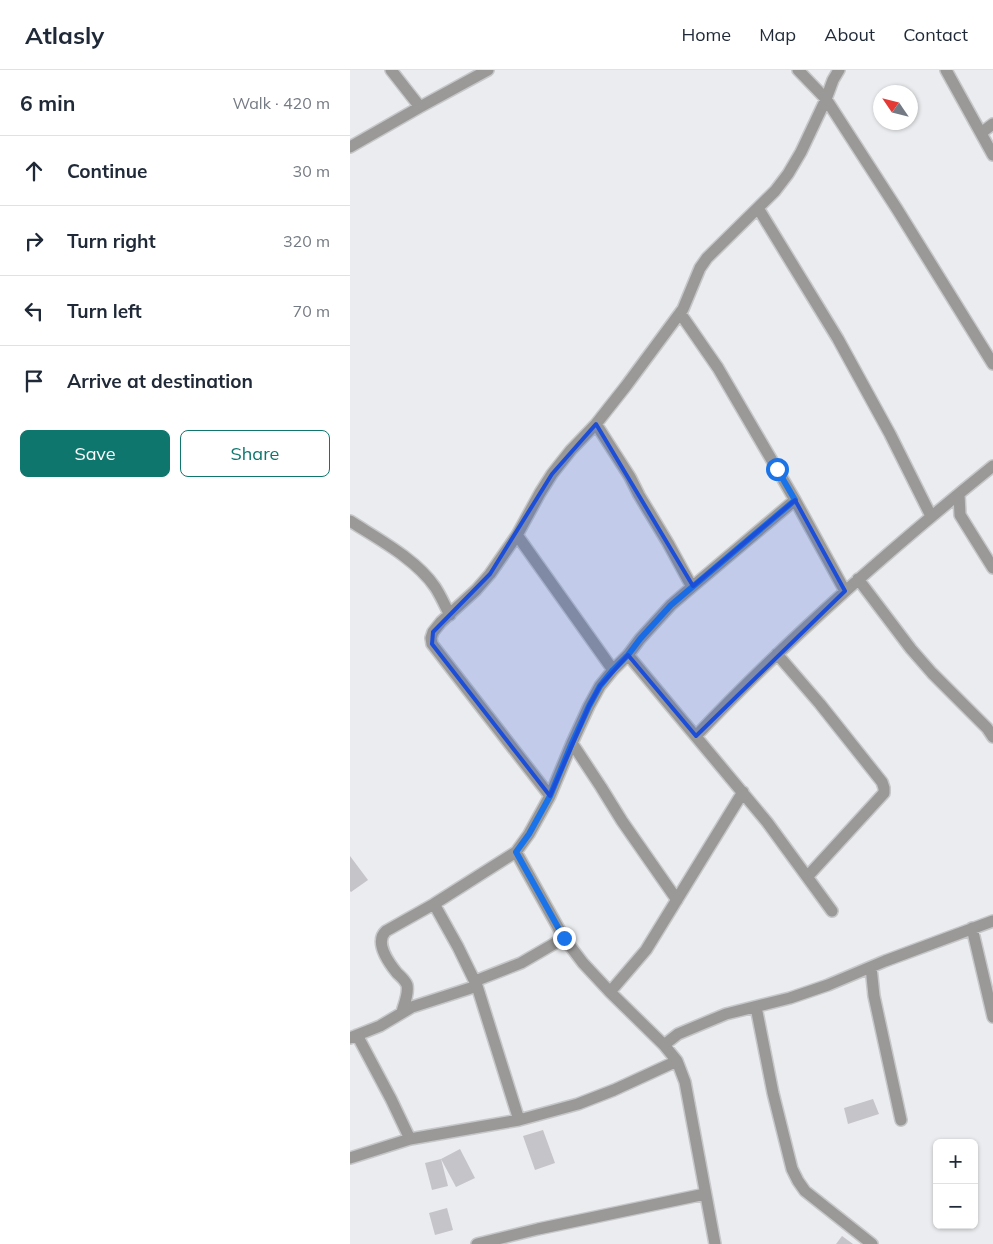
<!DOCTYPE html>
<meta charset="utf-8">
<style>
:root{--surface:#fff;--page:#f2f2f3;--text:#1f2937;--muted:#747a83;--line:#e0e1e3;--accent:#0f766e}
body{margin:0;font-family:Mulish,sans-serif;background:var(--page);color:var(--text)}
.controls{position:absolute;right:15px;bottom:15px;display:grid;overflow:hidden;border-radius:8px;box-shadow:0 1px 4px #0004}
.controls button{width:45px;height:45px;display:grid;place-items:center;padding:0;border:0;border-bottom:1px solid var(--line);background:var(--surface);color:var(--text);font:25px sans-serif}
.compass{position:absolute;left:523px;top:15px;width:45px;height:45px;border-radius:50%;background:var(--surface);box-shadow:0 1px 4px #0004;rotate:305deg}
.stop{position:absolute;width:15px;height:15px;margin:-11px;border:4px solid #1a73e8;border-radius:50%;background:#fff}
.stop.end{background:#1a73e8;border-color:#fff;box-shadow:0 1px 5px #0008}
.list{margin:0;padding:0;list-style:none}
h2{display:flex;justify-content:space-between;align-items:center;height:65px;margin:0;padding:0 20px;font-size:21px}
h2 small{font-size:16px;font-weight:400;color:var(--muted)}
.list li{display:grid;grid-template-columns:32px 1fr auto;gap:15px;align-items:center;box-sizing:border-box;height:70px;padding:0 20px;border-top:1px solid var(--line)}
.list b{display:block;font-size:19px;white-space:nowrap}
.list em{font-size:16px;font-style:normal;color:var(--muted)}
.actions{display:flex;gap:10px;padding:15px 20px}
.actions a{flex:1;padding:11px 0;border:1px solid var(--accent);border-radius:8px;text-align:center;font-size:18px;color:var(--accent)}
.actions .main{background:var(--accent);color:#fff}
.icon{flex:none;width:28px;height:28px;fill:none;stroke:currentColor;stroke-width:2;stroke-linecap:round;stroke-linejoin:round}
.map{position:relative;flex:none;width:643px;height:1174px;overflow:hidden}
header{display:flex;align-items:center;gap:30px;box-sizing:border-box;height:70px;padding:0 25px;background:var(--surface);border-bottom:1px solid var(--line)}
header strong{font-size:24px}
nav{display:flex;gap:28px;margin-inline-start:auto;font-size:18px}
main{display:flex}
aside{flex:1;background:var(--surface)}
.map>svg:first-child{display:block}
.building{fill:#c5c4c8}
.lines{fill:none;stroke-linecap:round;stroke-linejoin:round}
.street-casing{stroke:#c6c7c9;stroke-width:14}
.street{stroke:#9a9998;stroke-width:11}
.route{stroke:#1a73e8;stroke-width:6}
.marked{fill:#1d4ed8;fill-opacity:0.2;stroke:#1d4ed8;stroke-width:4;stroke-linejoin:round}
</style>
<header>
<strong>Atlasly</strong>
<nav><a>Home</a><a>Map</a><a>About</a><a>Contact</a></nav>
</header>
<main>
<aside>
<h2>6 min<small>Walk · 420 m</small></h2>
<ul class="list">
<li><svg class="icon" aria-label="ahead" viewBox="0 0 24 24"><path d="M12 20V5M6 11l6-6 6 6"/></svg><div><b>Continue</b></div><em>30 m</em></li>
<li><svg class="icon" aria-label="right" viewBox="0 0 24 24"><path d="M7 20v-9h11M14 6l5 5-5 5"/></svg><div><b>Turn right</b></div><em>320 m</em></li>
<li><svg class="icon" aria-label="left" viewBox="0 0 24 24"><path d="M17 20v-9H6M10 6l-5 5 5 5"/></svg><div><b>Turn left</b></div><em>70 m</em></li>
<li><svg class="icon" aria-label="arrive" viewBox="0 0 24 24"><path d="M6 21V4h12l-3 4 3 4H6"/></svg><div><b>Arrive at destination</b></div></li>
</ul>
<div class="actions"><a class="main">Save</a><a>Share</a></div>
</aside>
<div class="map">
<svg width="643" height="1174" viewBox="0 0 643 1174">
<rect width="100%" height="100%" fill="#ebecef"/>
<path class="building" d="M0,786L18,810L1,822L0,821Z
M523,1029L529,1044L498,1054L494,1038Z
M193,1060L205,1093L185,1100L173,1066Z
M110,1079L125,1108L106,1117L91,1089Z
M91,1089L98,1116L82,1120L75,1093Z
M97,1138L103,1160L85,1165L79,1143Z
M492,1166L503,1174H486Z"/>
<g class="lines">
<defs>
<path id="street" d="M41,0L70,37
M448,0L476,29L547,139L643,294
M596,0L643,85
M631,63L643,54
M0,77L70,37L138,0
M408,138L488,269L540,364L581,446
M330,243L368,298L445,430L342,517
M609,424L610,445L643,498
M445,430L495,521
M0,451C28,469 66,489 85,517C91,526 95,536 100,545
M167,465L263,600
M508,509L561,579L582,603L637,658L643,667
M427,584L470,634L532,712L534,718V723L457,807
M278,585L417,752L482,841
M346,666C438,568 539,480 643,396
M222,673L251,717L272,751L327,830
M200,726L82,574L81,568L83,562L91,552L126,520L140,504L167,465L190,423L202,404L221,380L246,354L276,316L333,239L350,198L357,188L425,121L438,104L451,82L476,29L483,10L489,0
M166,782L214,868L233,893L260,922L314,975L327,991L335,1012L365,1174
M84,834L108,877L127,916L169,1050
M622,858L643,947
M521,897L524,926L551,1050
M125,911L171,893L214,868
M260,922L296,880L393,722
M406,937L423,1023L442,1099L448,1111L455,1121L522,1174
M52,942C54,934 59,924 57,915C55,910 51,907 47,903C39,893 24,872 36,861L84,834L166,782L179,764L200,726L222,673L239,636L250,616L263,600L278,585L290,569L321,535L342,517L318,473L289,425L280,407L246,354
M7,965L41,1029L60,1069
M0,968L30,956L62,937L127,916
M314,975L328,964L376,944L440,928L478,915L535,891L643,851
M0,1088L60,1069L169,1050L228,1034L264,1020L327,991
M127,1174L188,1159L355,1124"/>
</defs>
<use href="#street" class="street-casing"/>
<use href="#street" class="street"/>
</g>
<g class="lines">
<path class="route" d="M214,868L166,782L179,764L200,726L222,673L239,636L250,616L263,600L278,585L290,569L321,535L445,430L427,399"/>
</g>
<path class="marked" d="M246,354L343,516L445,430L495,521L346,666L278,585L250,616L239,636L200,726L82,574L83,562L140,504L202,404Z"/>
</svg>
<div class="controls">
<button>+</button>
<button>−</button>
</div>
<svg class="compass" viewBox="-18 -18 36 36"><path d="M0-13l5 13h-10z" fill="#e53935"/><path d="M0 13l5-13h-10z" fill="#747a83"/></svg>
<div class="stop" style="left:427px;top:399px"></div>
<div class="stop end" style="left:214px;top:868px"></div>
</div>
</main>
